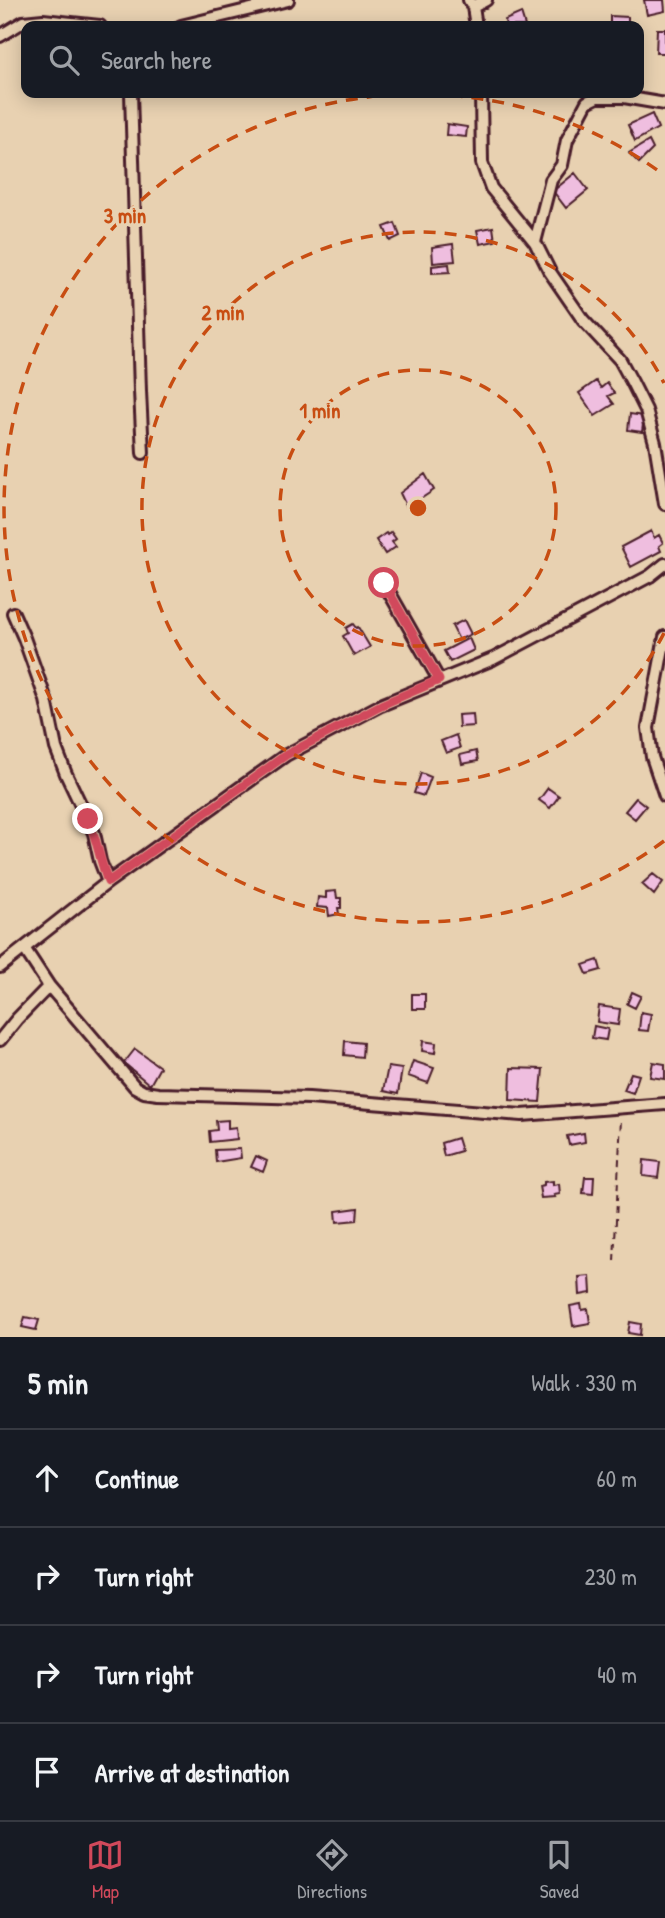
<!DOCTYPE html>
<meta charset="utf-8">
<style>
:root{--surface:#171b24;--page:#242831;--text:#f1f3f6;--muted:#9ea1a6;--line:#363941;--accent:#d1495b}
body{margin:0;font-family:"Patrick Hand",sans-serif;background:var(--page);color:var(--text)}
.stop{position:absolute;width:21px;height:21px;margin:-16px;border:5px solid #d1495b;border-radius:50%;background:#fff}
.stop.end{background:#d1495b;border-color:#fff;box-shadow:0 2px 7px #0008}
.list{margin:0;padding:0;list-style:none}
h2{display:flex;justify-content:space-between;align-items:center;height:91px;margin:0;padding:0 28px;font-size:30px}
h2 small{font-size:23px;font-weight:400;color:var(--muted)}
.list li{display:grid;grid-template-columns:46px 1fr auto;gap:21px;align-items:center;box-sizing:border-box;height:98px;padding:0 28px;border-top:2px solid var(--line)}
.list b{display:block;font-size:26px;white-space:nowrap}
.list em{font-size:23px;font-style:normal;color:var(--muted)}
.icon{flex:none;width:38px;height:38px;fill:none;stroke:currentColor;stroke-width:2;stroke-linecap:round;stroke-linejoin:round}
.map{position:relative;flex:none;width:665px;height:1337px;overflow:hidden}
.search{position:absolute;background:var(--surface);box-shadow:0 4px 18px #0003;left:21px;right:21px;top:21px;height:77px;display:flex;align-items:center;gap:18px;box-sizing:border-box;padding:0 24px;border-radius:14px;color:var(--muted);font-size:26px}
.sheet{height:483px;background:var(--surface)}
nav{display:flex;justify-content:space-around;align-items:center;box-sizing:border-box;height:98px;border-top:2px solid var(--line);background:var(--surface);font-size:19px;color:var(--muted)}
nav a{display:grid;justify-items:center;gap:4px}
nav .on{color:var(--accent)}
.map>svg:first-child{display:block}
.building{fill:#efbedf;stroke:#4a1f2b;stroke-width:2}
.lines{fill:none;stroke-linecap:round;stroke-linejoin:round}
.minor-casing{stroke:#4a1f2b;stroke-width:16}
.path{stroke:#4a1f2b;stroke-width:2;stroke-dasharray:7 5;stroke-linecap:butt}
.minor{stroke:#e8d1b1;stroke-width:10}
.route{stroke:#d1495b;stroke-width:9}
.ring{fill:none;stroke:#c84d12;stroke-width:3.5;stroke-dasharray:12 9}
.centre{fill:#c84d12;stroke:#e8d1b1;stroke-width:3.5}
.ring-label{font-size:21px;text-anchor:middle;font-weight:bold;fill:#c84d12;stroke:#e8d1b1;stroke-width:7;stroke-linejoin:round;paint-order:stroke}
</style>
<div class="map">
<svg width="665" height="1337" viewBox="0 0 665 1337">
<rect width="100%" height="100%" fill="#e8d1b1"/>
<filter id="ink" filterUnits="userSpaceOnUse"><feTurbulence type="fractalNoise" baseFrequency=".0143" numOctaves="2"/><feDisplacementMap in="SourceGraphic" scale="14" xChannelSelector="R" yChannelSelector="G"/><feConvolveMatrix kernelMatrix="1 2 1 2 8 2 1 2 1" color-interpolation-filters="sRGB"/></filter>
<g filter="url(#ink)">
<path class="building" d="M644,0H664L665,11L647,15Z
M521,13L525,26H506L505,20Z
M610,16L628,17V26H610Z
M657,29H665V53H656Z
M652,114L658,128L635,141L628,125Z
M447,124L467,127L466,137L446,135Z
M649,141L653,149L639,163L629,153Z
M575,173L588,190L566,208L553,191Z
M395,223L400,236L390,241L384,227Z
M493,227L495,241L480,244L477,230Z
M453,244L455,261L433,263L432,247Z
M449,264L450,272L432,273V266Z
M596,381L601,388L607,383L614,393L608,396L614,404L595,416L579,393Z
M630,414L644,416L642,432L628,430Z
M425,474L434,490L407,508L400,493Z
M651,531L654,538L659,535L663,543L659,546L661,551L631,567L621,547Z
M391,532L396,539L392,542L396,547L385,554L376,540L386,533L388,535Z
M464,620L471,634L459,640L452,626Z
M353,624L356,628L358,627L370,647L354,656L343,636L348,633L346,628Z
M469,638L474,650L450,662L444,651Z
M473,714L474,726L459,727L458,715Z
M456,735L460,748L446,753L441,741Z
M476,751L478,761L462,764L460,755Z
M421,773L431,777L424,796L414,793Z
M548,788L559,796L550,808L539,800Z
M636,798L646,806L635,819L625,811Z
M653,874L663,882L654,895L642,884Z
M336,891L337,898H341V908H338L339,914L329,916L328,908L317,907L318,897L326,898V892Z
M598,960L601,970L587,974L583,965Z
M632,992L641,996L635,1008L627,1004Z
M412,994H425V1009H412Z
M599,1006L620,1009L618,1025L597,1022Z
M641,1012L651,1014L648,1031L639,1030Z
M594,1026L608,1029L606,1040L592,1038Z
M345,1041L363,1043L362,1057L344,1055Z
M423,1041L436,1043L435,1053L422,1051Z
M135,1049L160,1067L150,1085L124,1063Z
M413,1061L434,1068L428,1083L408,1076Z
M653,1062L665,1064V1079L650,1077Z
M388,1067L402,1069L398,1094L383,1091Z
M511,1068L543,1069L540,1102L510,1100Z
M631,1073L639,1075L633,1093L624,1090Z
M228,1120V1128L236,1127L237,1139L210,1142L209,1131L217,1130L216,1121Z
M584,1133L585,1142L569,1145L567,1136Z
M457,1138L461,1151L444,1156L441,1143Z
M240,1149L241,1158L216,1162L215,1150Z
M256,1156L267,1161L263,1172L251,1167Z
M644,1160L660,1162L658,1178L643,1176Z
M585,1177H594L593,1194L583,1193Z
M553,1181V1185L559,1184L560,1194L554,1195L555,1197L541,1198L539,1186L544,1185V1182Z
M358,1208L357,1220L337,1222L336,1211Z
M590,1276L591,1293L580,1295L579,1277Z
M581,1304L582,1310L588,1309L590,1323L573,1326L570,1306Z
M25,1317L39,1320L36,1330L22,1327Z
M630,1322L641,1324L640,1335L628,1333Z"/>
<g class="lines">
<defs>
<path id="minor" d="M469,0L473,7L476,26
M473,7L486,0
M181,26L288,0
M0,36L23,22L43,20L100,26
M131,93L140,391L143,453
M481,93L482,163L491,188L535,242L550,272L583,320L620,360L632,382L646,410L655,443L665,504
M535,242L551,180L562,165L567,140L587,102L597,97H624L665,104
M384,583L439,680
M13,613L24,638L46,700L56,748L66,774L94,833L100,861L108,882
M665,637L648,728L652,757L665,796
M24,948L49,986L135,1087L144,1092L158,1094L309,1098L522,1115L665,1104
M0,967L108,882L286,755L381,705L493,659L650,576L665,564
M0,1040L17,1019L49,986"/>
</defs>
<use href="#minor" class="minor-casing"/>
<path class="path" d="M614,1261L621,1119"/>
<use href="#minor" class="minor"/>
</g>
</g>
<g class="lines" filter="url(#ink)">
<path class="route" d="M88,819C97,839 100,861 108,882L286,755L381,705L439,680L384,583"/>
</g>
<g class="ring">
<circle cx="418" cy="508" r="138"/>
<path d="M664 633A276 276 0 1 1 664 383"/>
<path d="M664 841A414 414 0 1 1 664 175"/>
</g>
<circle cx="418" cy="508" r="10" class="centre"/>
<g class="ring-label">
<text x="125" y="223">3 min</text>
<text x="223" y="320">2 min</text>
<text x="320" y="418">1 min</text>
</g>
</svg>
<div class="stop" style="left:384px;top:583px"></div>
<div class="stop end" style="left:88px;top:819px"></div>
<div class="search"><svg class="icon" aria-label="search" viewBox="0 0 24 24"><circle cx="10" cy="10" r="6"/><path d="M15 15l6 6"/></svg>Search here</div>
</div>
<section class="sheet">
<h2>5 min<small>Walk · 330 m</small></h2>
<ul class="list">
<li><svg class="icon" aria-label="ahead" viewBox="0 0 24 24"><path d="M12 20V5M6 11l6-6 6 6"/></svg><div><b>Continue</b></div><em>60 m</em></li>
<li><svg class="icon" aria-label="right" viewBox="0 0 24 24"><path d="M7 20v-9h11M14 6l5 5-5 5"/></svg><div><b>Turn right</b></div><em>230 m</em></li>
<li><svg class="icon" aria-label="right" viewBox="0 0 24 24"><path d="M7 20v-9h11M14 6l5 5-5 5"/></svg><div><b>Turn right</b></div><em>40 m</em></li>
<li><svg class="icon" aria-label="arrive" viewBox="0 0 24 24"><path d="M6 21V4h12l-3 4 3 4H6"/></svg><div><b>Arrive at destination</b></div></li>
</ul>
</section>
<nav>
<a class="on"><svg class="icon" aria-label="map" viewBox="0 0 24 24"><path d="M3 6l6-2 6 2 6-2v14l-6 2-6-2-6 2zM9 4v14M15 6v14"/></svg>Map</a>
<a><svg class="icon" aria-label="directions" viewBox="0 0 24 24"><path d="M12 3l9 9-9 9-9-9zM9 14v-3h6M13 9l2 2-2 2"/></svg>Directions</a>
<a><svg class="icon" aria-label="saved" viewBox="0 0 24 24"><path d="M7 4h10v16l-5-4-5 4z"/></svg>Saved</a>
</nav>
